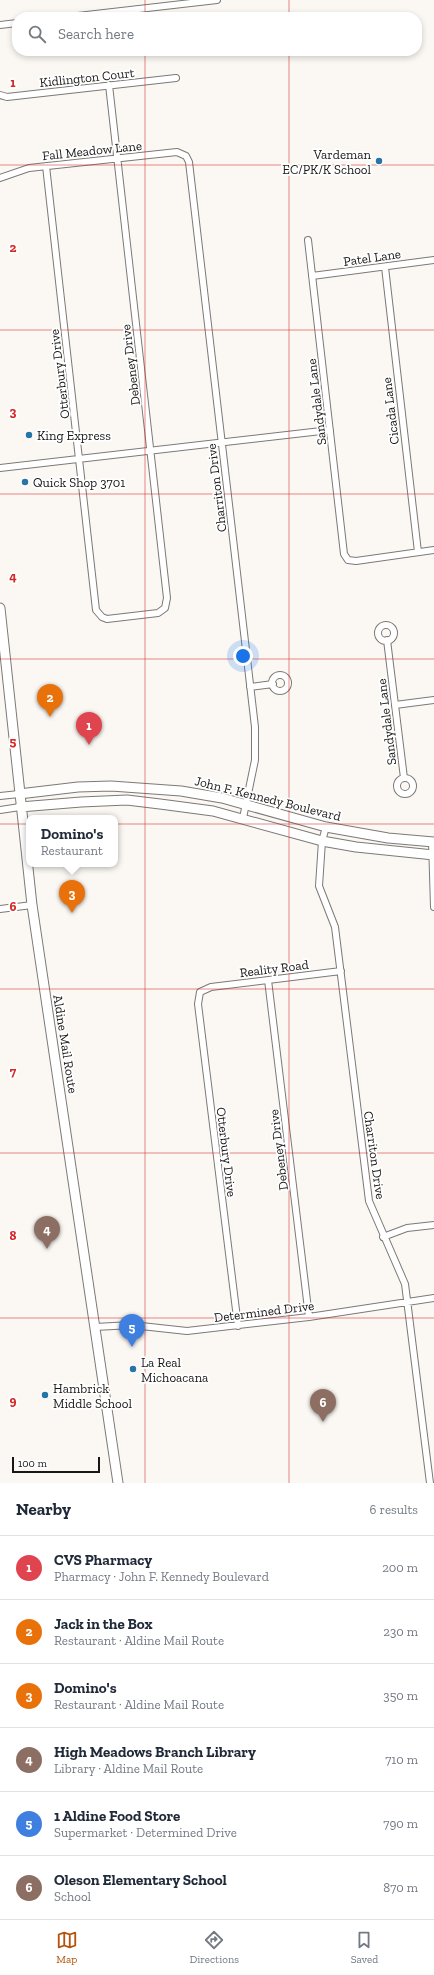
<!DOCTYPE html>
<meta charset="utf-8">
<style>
:root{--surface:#fff;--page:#f2f2f3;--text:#1f2937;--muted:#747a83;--line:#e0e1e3;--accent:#b45309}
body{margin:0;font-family:"Zilla Slab",serif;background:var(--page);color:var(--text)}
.scale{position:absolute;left:12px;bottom:10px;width:88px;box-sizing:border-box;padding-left:4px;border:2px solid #181716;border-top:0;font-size:11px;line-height:14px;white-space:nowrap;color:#181716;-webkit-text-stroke:3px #fff;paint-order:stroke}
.you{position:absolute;left:243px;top:656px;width:14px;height:14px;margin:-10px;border:3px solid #fff;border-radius:50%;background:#1a73e8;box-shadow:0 0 0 6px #1a73e833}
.badge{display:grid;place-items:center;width:26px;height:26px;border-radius:50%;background:var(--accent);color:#fff;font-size:13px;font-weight:700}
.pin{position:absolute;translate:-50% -33px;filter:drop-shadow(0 1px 2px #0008)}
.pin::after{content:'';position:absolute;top:21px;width:14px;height:12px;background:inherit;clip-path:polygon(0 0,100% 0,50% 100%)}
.popup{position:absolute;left:26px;top:815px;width:92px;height:52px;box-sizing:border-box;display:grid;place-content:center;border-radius:8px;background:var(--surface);filter:drop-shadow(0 1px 3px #0005);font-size:13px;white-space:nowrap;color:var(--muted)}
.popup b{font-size:15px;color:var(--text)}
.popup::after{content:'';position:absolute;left:50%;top:100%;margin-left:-8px;border:8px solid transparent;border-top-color:var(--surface)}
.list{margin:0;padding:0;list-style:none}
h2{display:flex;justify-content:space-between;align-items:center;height:52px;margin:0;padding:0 16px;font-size:17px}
h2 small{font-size:13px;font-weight:400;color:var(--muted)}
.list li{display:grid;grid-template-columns:26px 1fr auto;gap:12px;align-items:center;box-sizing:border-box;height:64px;padding:0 16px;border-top:1px solid var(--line)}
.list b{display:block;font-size:15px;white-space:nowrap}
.list p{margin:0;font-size:13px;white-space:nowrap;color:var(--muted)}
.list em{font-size:13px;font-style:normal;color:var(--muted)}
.icon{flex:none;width:22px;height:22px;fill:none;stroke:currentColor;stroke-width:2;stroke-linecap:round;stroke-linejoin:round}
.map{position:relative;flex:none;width:434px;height:1483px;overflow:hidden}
.search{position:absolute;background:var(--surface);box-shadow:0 2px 6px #0003;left:12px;right:12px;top:12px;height:44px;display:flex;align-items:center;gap:10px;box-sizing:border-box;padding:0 14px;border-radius:16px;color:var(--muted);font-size:15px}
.sheet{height:436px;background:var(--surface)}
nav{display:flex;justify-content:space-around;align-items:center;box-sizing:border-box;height:56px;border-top:1px solid var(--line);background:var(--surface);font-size:11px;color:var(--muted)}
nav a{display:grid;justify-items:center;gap:2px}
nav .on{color:var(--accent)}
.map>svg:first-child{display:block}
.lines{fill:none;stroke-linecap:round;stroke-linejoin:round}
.street-casing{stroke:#7c7976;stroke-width:8}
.secondary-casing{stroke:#7c7976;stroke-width:11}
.street{stroke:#fff;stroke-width:6}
.secondary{stroke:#fff;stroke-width:9}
.grid{fill:none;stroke:#d62828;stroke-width:1;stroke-opacity:0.55}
.poi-dot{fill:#2874a7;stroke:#fff;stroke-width:1.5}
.labels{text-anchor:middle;stroke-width:3.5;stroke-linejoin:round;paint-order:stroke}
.street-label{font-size:13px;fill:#181716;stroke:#fff}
.poi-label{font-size:13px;fill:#181716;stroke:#fff;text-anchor:start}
.grid-label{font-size:13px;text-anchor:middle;font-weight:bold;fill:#d62828;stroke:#fff;stroke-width:3.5;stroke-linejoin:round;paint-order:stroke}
</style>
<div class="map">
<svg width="434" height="1483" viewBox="0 0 434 1483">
<rect width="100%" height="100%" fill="#fbf8f4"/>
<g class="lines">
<defs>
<path id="street" d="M69,17L217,0
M0,25L17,23
M0,95L7,97L176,78
M46,166L96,610L102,617L107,619L158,613L165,608L167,598L109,85
M0,178L29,168L177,152L186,156L189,162L255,727V760L243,818
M308,240L344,554L348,560L356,561L434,550
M385,267L418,552
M312,276L434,260
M0,468L330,430
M378 633a8 8 0 1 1 16 0a8 8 0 1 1-16 0Z
M387,640L404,778
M272 683a8 8 0 1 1 16 0a8 8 0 1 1-16 0Z
M250,687L273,684
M395,705L434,700
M397 786a8 8 0 1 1 16 0a8 8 0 1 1-16 0Z
M0,796L19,794
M0,810L20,807
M326,827L322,841L319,886L335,927L369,1201L405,1284L430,1483
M432,842L434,907
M0,909L32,905
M268,980L309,1317
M383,1237L407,1228L434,1225
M238,1326L198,1004L200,992L211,987L341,971
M95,1327L132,1325L187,1331L309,1317L434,1298"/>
<path id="secondary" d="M0,608L32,905L118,1483
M19,794L78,787L111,786L181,791L222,798L326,827L388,838L434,842
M20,807L81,802L127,800L160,804L213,811L322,841L356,847L434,855"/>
</defs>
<use href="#street" class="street-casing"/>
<use href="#secondary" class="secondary-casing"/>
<use href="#street" class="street"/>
<use href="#secondary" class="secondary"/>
</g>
<path class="grid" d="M145,0V17M289,0V17M145,51V1483M289,51V1483M0,165H434M0,330H434M0,494H434M0,659H434M0,824H434M0,989H434M0,1153H434M0,1318H434"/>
<g class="poi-dot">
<circle cx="379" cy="161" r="4"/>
<circle cx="29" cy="435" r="4"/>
<circle cx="25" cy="482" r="4"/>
<circle cx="133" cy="1369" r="4"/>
<circle cx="45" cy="1395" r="4"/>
</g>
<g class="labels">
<g class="street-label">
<text transform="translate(87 77) rotate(-6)" y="5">Kidlington Court</text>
<text transform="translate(92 150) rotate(-6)" y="5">Fall Meadow Lane</text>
<text transform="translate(372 257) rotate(-8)" y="5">Patel Lane</text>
<text transform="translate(130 365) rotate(-97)" y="5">Debeney Drive</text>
<text transform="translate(59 374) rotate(-97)" y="5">Otterbury Drive</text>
<text transform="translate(316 402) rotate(-97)" y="5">Sandydale Lane</text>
<text transform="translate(390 411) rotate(-97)" y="5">Cicada Lane</text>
<text transform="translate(216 488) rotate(-97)" y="5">Charriton Drive</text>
<text transform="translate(386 722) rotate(-97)" y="5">Sandydale Lane</text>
<text transform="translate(268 798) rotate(14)" y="5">John F. Kennedy Boulevard</text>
<text transform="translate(274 968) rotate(-7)" y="5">Reality Road</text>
<text transform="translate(66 1044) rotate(81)" y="5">Aldine Mail Route</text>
<text transform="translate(278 1150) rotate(-97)" y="5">Debeney Drive</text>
<text transform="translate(227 1152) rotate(83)" y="5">Otterbury Drive</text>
<text transform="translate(375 1155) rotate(82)" y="5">Charriton Drive</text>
<text transform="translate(264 1311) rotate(-7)" y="5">Determined Drive</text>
</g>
<g class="poi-label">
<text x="371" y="159" text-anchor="end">Vardeman<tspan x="371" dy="15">EC/PK/K School</tspan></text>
<text x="37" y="440">King Express</text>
<text x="33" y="487">Quick Shop 3701</text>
<text x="141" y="1367">La Real<tspan x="141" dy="15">Michoacana</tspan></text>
<text x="53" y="1393">Hambrick<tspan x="53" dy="15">Middle School</tspan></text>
</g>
</g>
<g class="grid-label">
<text x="13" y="87">1</text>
<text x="13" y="252">2</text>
<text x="13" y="416">3</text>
<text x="13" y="581">4</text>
<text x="13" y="746">5</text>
<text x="13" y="911">6</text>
<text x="13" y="1076">7</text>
<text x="13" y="1240">8</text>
<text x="13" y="1405">9</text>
</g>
</svg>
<div class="scale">100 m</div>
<div class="you"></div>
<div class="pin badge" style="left:89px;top:745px;background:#e0444e">1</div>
<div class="pin badge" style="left:50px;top:717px;background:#e8710a">2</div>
<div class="pin badge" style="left:72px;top:913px;background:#e8710a">3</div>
<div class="popup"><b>Domino's</b>Restaurant</div>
<div class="pin badge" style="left:47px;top:1249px;background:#8d6e63">4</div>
<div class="pin badge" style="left:132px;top:1347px;background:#3f7fe0">5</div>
<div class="pin badge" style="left:323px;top:1422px;background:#8d6e63">6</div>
<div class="search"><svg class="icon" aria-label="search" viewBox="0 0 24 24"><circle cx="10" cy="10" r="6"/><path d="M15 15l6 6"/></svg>Search here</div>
</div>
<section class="sheet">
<h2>Nearby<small>6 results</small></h2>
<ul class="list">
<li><span class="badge" style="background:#e0444e">1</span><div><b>CVS Pharmacy</b><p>Pharmacy · John F. Kennedy Boulevard</p></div><em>200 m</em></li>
<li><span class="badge" style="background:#e8710a">2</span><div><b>Jack in the Box</b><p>Restaurant · Aldine Mail Route</p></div><em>230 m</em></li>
<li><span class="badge" style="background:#e8710a">3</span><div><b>Domino's</b><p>Restaurant · Aldine Mail Route</p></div><em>350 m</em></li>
<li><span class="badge" style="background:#8d6e63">4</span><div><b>High Meadows Branch Library</b><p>Library · Aldine Mail Route</p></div><em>710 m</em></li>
<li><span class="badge" style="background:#3f7fe0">5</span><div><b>1 Aldine Food Store</b><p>Supermarket · Determined Drive</p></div><em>790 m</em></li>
<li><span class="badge" style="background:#8d6e63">6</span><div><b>Oleson Elementary School</b><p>School</p></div><em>870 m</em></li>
</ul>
</section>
<nav>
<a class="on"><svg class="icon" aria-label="map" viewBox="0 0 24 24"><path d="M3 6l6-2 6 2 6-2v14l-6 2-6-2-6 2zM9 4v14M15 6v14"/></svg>Map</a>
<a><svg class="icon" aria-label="directions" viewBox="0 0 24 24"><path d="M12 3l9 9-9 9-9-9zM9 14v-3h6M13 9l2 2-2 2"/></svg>Directions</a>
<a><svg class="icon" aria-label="saved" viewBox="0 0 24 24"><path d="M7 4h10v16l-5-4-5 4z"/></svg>Saved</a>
</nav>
